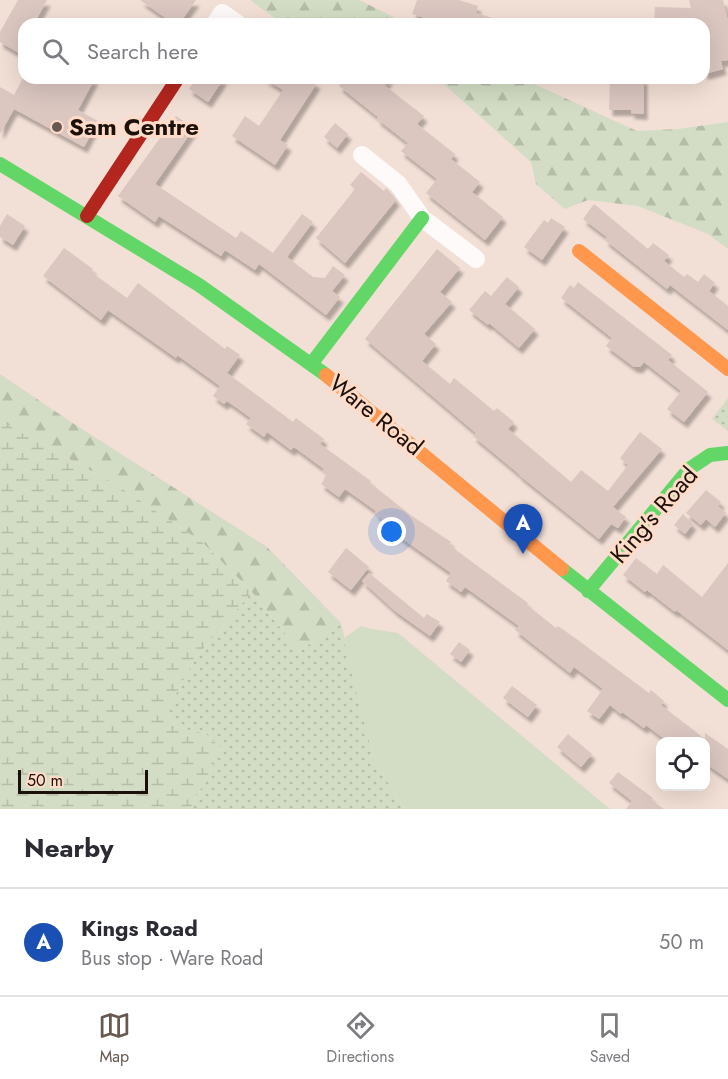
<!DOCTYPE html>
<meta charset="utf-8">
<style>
:root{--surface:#fff;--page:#f7f7f7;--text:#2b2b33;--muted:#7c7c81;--line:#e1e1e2;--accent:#675951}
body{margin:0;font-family:Jost,sans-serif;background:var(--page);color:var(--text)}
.controls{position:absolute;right:18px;bottom:18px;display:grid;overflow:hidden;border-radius:12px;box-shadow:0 6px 24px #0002}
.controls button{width:54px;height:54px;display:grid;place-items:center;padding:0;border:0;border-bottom:2px solid var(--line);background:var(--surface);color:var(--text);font:30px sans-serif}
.scale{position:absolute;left:18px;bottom:15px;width:130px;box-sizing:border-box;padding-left:6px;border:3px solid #1c110a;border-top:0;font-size:16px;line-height:21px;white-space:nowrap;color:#1c110a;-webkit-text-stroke:4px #ffdbc8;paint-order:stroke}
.you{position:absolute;left:392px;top:532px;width:21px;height:21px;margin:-15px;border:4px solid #fff;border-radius:50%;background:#1a73e8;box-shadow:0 0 0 9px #1a73e833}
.badge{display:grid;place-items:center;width:39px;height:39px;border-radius:50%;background:var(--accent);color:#fff;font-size:20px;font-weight:700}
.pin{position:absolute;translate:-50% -50px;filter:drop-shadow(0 2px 3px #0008)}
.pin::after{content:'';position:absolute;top:32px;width:21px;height:18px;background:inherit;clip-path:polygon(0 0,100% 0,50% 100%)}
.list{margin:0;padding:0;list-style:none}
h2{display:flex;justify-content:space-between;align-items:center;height:78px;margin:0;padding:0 24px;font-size:26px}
h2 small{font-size:20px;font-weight:400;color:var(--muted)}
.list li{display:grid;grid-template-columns:39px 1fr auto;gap:18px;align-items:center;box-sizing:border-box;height:108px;padding:0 24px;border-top:2px solid var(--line)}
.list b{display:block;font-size:22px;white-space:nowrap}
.list p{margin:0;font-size:20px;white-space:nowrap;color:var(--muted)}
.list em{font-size:20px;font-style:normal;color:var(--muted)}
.icon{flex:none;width:33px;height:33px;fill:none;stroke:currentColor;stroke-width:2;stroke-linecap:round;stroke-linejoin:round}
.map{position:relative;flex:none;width:728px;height:809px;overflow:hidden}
.search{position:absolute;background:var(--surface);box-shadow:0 6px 24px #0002;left:18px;right:18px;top:18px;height:66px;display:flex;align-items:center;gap:15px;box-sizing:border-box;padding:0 21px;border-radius:18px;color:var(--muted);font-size:22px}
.sheet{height:186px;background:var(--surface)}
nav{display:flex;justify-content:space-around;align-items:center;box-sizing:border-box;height:84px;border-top:2px solid var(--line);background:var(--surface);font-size:16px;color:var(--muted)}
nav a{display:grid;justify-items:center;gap:3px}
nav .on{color:var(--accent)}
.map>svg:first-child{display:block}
.grass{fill:url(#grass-dots)}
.forest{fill:url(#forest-firs)}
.wetland{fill:url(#wetland-marsh)}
.garden{fill:#d3ddc5}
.building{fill:#dbc6c0;filter:url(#shadow)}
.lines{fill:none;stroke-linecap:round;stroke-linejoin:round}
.street{stroke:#fdfaf9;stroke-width:18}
.fast{stroke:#63d668;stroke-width:14}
.slow{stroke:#ff974d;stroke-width:14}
.jam{stroke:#b3261e;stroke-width:14}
.poi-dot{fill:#675951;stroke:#ffdbc8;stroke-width:2}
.labels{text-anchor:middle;stroke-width:6;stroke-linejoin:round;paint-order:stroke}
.poi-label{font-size:24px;font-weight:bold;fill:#1c110a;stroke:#ffdbc8;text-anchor:start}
.street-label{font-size:24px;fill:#1c110a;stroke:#ffdbc8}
</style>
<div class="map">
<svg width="728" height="809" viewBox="0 0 728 809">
<defs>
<pattern id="grass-dots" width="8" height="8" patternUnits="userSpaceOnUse" patternTransform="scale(1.5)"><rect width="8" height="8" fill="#d3ddc5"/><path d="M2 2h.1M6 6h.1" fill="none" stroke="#b5bda8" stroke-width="1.8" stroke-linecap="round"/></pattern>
<pattern id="forest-firs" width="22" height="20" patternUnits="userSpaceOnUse" patternTransform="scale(1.5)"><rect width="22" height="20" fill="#d3ddc5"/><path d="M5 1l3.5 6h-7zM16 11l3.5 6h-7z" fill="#b5bda8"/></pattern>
<pattern id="wetland-marsh" width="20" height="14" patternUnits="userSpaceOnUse" patternTransform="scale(1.5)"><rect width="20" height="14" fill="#d3ddc5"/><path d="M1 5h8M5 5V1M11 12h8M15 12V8" fill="none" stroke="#b5bda8"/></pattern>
<filter id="shadow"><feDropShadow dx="3.5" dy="6" stdDeviation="1.5" flood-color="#0004"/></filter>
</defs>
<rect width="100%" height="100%" fill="#f2dfd5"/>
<path class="grass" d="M728,398V431L712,419Z
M252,592L299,651L341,623L373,757L404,809H190L222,749L206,734L176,727L166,712L196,657Z"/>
<path class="forest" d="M250,0H359L408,24H283Z
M437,78H521L637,131L678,129L728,122V249L708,234L638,206L588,200L565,209L536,184L531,162Z
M0,374L71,422L267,547L341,623L299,651L252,592L202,542L115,484L0,421Z"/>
<path class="wetland" d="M0,421L115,484L202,542L252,592L196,657L166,712L176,727L206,734L222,749L190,809H0Z"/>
<path class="garden" d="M361,626L372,629L398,633L610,809H404L373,757L343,639Z"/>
<path class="building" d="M18,0H47L34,24H24V56L0,42V32Z
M140,0H196L179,24H174Z
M417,0H459L478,6L476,13L502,21L501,24H445L412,14Z
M689,0H723L728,21V60L721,61L723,69L704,74V24H654L655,7L691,8Z
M23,78H95L78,110L98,121L84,147L14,109L0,134V87L14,95Z
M196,78H224L208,102L189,89Z
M264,78H309L317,83L280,140L288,145L275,165L232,136L245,116L259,126L283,90Z
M345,78H390L384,85L424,116L417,124L455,154L451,159L480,182L472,192L503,217L485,240L426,193L437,179L401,151L408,143L377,119L378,117L339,86Z
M610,78H644V114L631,113V110H609Z
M176,116L194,128L155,184L236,238L241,231L273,253L302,214L313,222L287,257L313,277L325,278L333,266L345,275L332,291L340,297L326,315L259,264L255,270L225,250L221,256L159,216L155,222L118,196Z
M335,123L348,134L337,148L324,137Z
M361,172L384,191L386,188L390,192L396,200L345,263L316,238L355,189L350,185Z
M594,204L648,249L653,243L669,255L664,261L684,277L687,274L698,282L704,274L715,283L709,291L728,306V330L670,285L667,289L605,240L607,237L583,219Z
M7,214L25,226L13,245L0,237V226Z
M551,218L565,227L542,260L524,247L544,220L548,223Z
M64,248L93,269L91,272L127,298L138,283L225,349L227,346L240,355L227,373L293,422L296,418L324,439L320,444L371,481L370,483L412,516L451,542L449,545L528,603L527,605L556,628L558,626L575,638L649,693L651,690L664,701L661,705L705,739V733L728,749V779L705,763V741H667L646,725L644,728L622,712L621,714L610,705L599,719L587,711L603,689L574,667L570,673L515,630L519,626L465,587L461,592L446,581L451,573L397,535L394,539L380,529L385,522L375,513L376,511L345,489L339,497L321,484L327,475L322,472L324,469L294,447L291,450L267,432L264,437L246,424L251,418L227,401L224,404L213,396L220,386L177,355L176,358L108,310L101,320L43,276Z
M437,249L460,268L440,292L452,302L424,334L436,344L422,361L450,384L454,378L494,411L497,408L514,422L508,429L571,482L581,470L608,491L628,465L620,458L640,432L662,449L613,507L626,517L618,528L611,524L599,539L519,475V474L473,436L476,433L365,339Z
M507,277L519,287L505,304L535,329L519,348L489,323L488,325L469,310L485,291L491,296Z
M578,282L672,355L668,360L708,392L684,422L667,409L681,391L644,362L640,367H634L606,346L612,338L561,298L570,285L574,288Z
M706,490L721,502L718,506L726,513L715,527L706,519L701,525L686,513Z
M683,514L693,524L685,534L674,525Z
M346,548L369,567L351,590L328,572Z
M636,558L657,574L663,565L702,597L728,563V650L676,610L675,612L647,590L645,592L623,575Z
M369,573L424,618L427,614L440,622L430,636L395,611L362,581Z
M459,642L470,650L461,662L450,654Z
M512,686L537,705L528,717L503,698Z
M568,734L592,754L581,767L557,747Z
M618,772L653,798L651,800L664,809H626L632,801L609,783Z"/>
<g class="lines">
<path class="street" d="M215,24L222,13L238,24
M362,155L398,184L422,218L476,259"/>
<path class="fast" d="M0,164L199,285L326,375
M312,363L422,218
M562,569L728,700
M588,591L689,469L710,455L728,453"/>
<path class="slow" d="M579,251L728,369
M326,375L562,569"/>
<path class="jam" d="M87,216L178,78"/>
</g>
<circle class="poi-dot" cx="57" cy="127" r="6"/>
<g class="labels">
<g class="poi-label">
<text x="69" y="135">Sam Centre</text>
</g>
<g class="street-label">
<text transform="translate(376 415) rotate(39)" y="8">Ware Road</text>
<text transform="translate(654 515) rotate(-49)" y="8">King's Road</text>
</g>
</g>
</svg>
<div class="controls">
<button><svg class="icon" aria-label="locate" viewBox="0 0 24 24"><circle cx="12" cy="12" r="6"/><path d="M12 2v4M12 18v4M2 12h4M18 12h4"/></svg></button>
</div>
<div class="scale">50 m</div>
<div class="you"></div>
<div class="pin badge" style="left:523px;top:554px;background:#1a4fb4">A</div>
<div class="search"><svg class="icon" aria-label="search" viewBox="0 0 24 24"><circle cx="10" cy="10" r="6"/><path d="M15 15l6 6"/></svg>Search here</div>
</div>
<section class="sheet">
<h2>Nearby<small></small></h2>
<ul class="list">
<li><span class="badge" style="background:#1a4fb4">A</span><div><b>Kings Road</b><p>Bus stop · Ware Road</p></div><em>50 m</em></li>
</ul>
</section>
<nav>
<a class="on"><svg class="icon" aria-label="map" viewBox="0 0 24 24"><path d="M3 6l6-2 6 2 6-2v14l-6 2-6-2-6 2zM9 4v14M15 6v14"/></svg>Map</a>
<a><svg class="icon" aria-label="directions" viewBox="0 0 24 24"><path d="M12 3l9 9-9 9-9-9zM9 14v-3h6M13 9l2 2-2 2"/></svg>Directions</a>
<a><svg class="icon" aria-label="saved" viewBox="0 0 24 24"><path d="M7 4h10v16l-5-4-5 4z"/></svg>Saved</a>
</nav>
